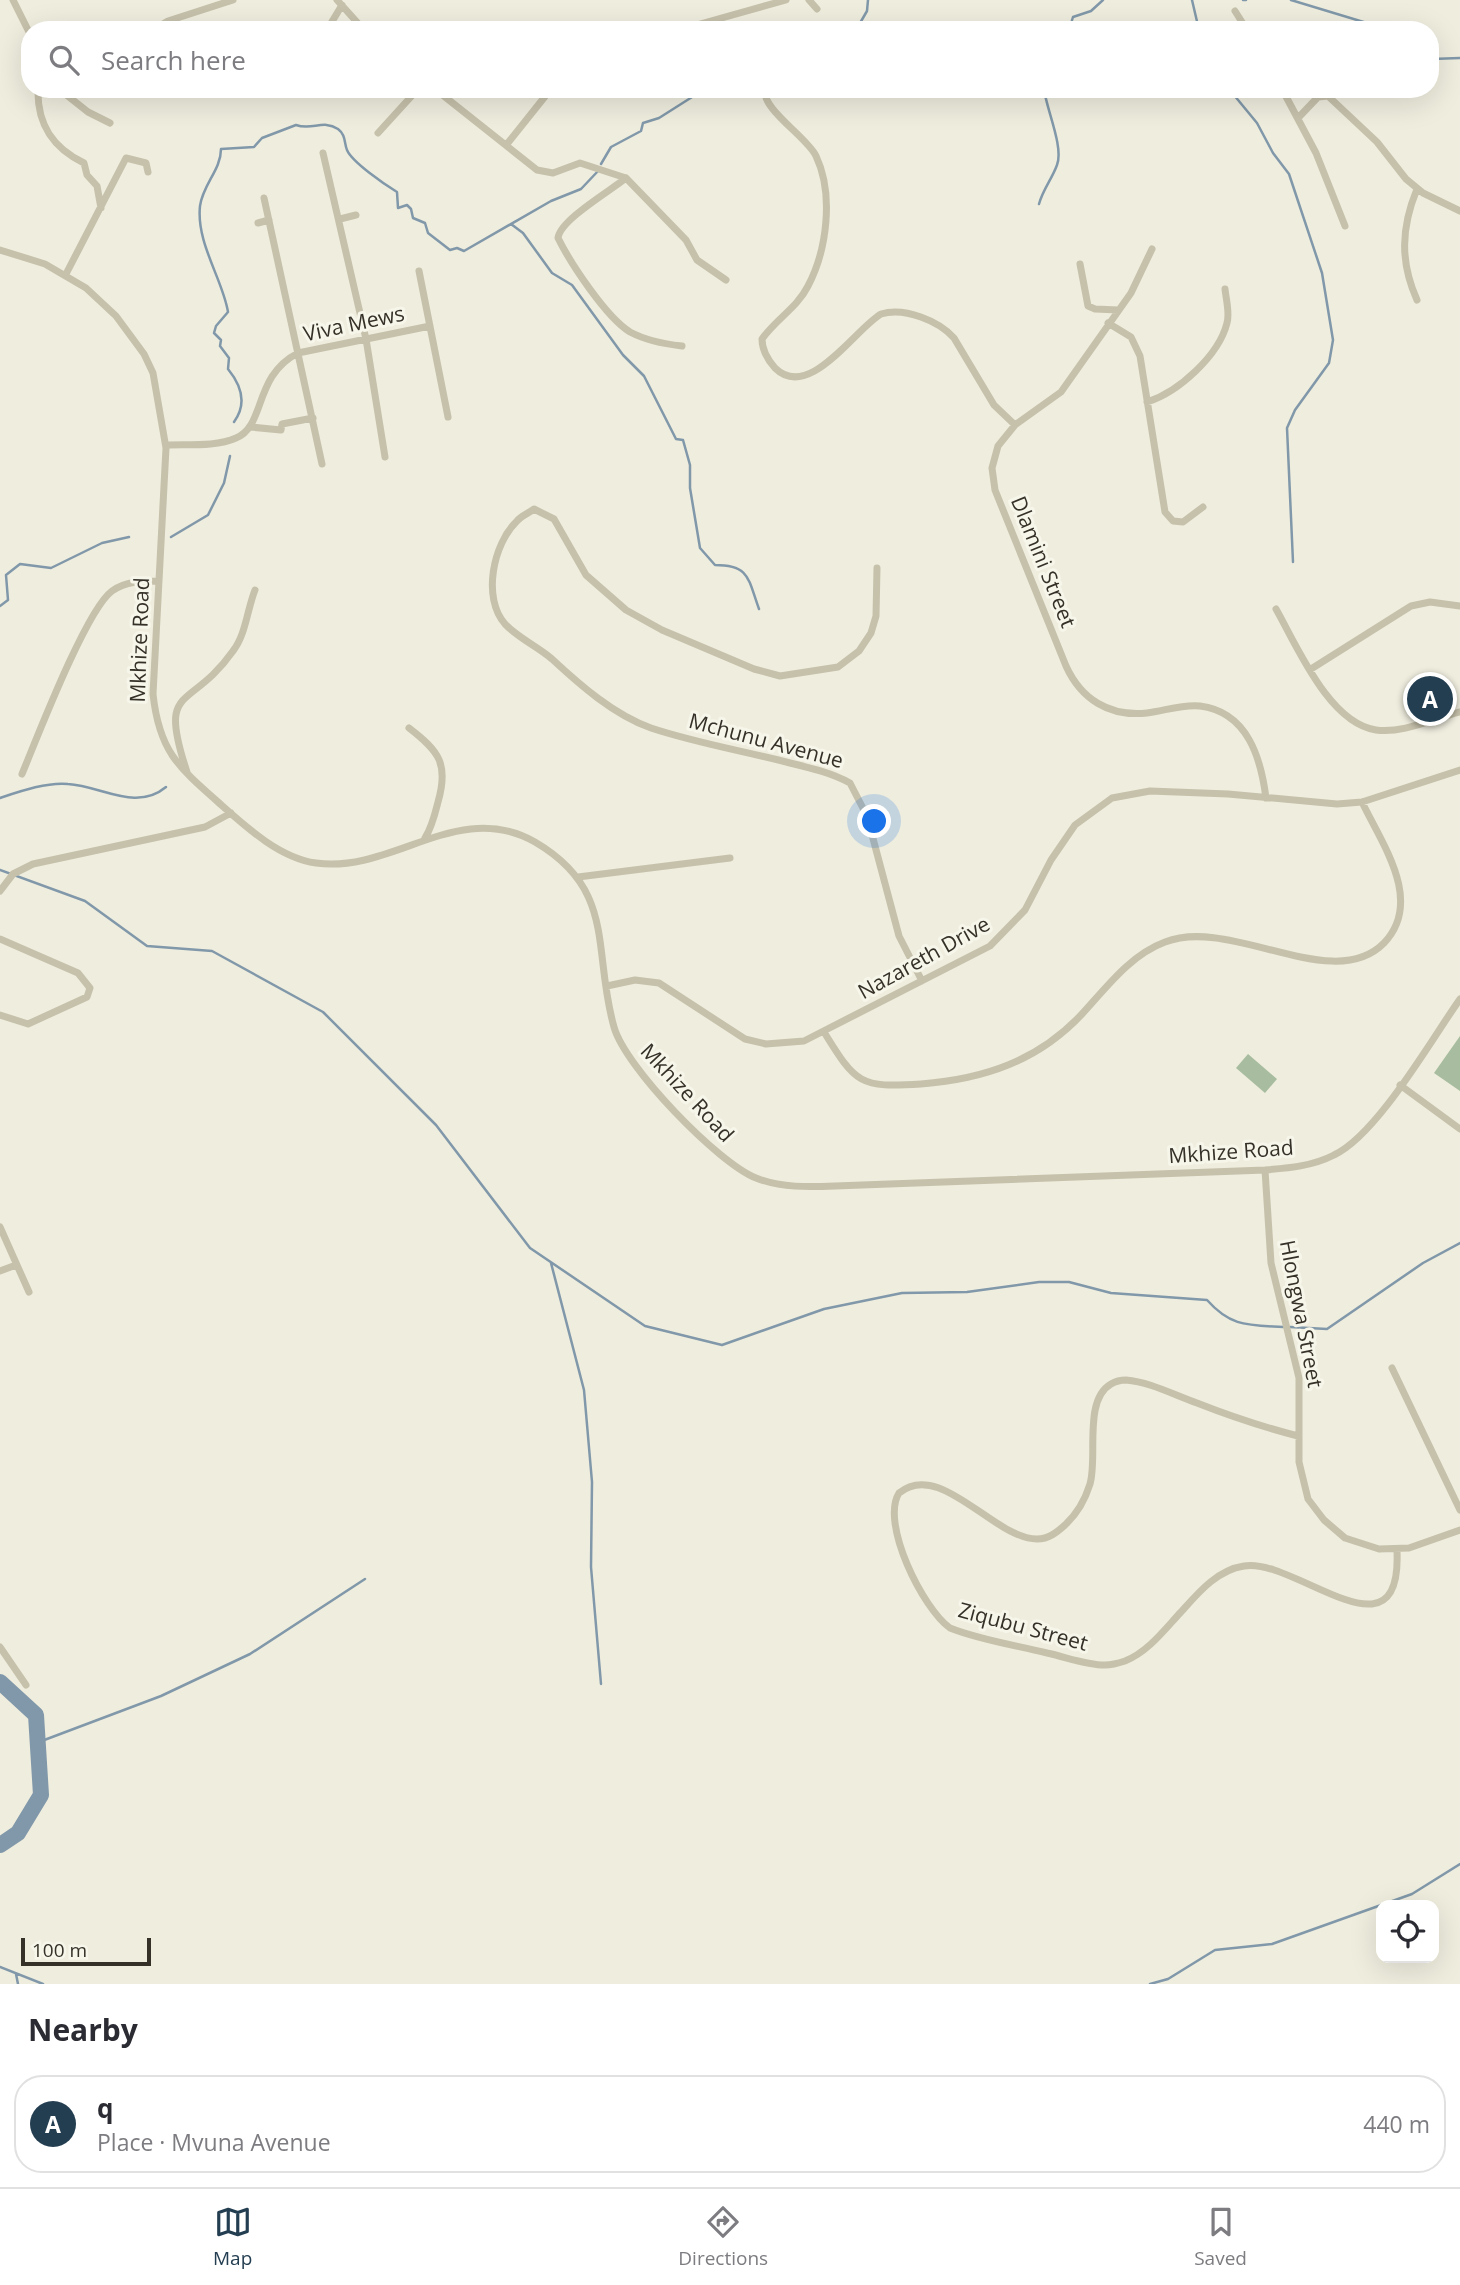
<!DOCTYPE html>
<meta charset="utf-8">
<style>
:root{--surface:#fff;--page:#f7f7f7;--text:#2b2b33;--muted:#7c7c81;--line:#e1e1e2;--accent:#243e51}
body{margin:0;font-family:"Open Sans",sans-serif;background:var(--page);color:var(--text)}
.controls{position:absolute;right:21px;bottom:21px;display:grid;overflow:hidden;border-radius:14px;box-shadow:0 7px 28px #0002}
.controls button{width:63px;height:63px;display:grid;place-items:center;padding:0;border:0;border-bottom:2px solid var(--line);background:var(--surface);color:var(--text);font:35px sans-serif}
.scale{position:absolute;left:21px;bottom:18px;width:130px;box-sizing:border-box;padding-left:7px;border:4px solid #353129;border-top:0;font-size:19px;line-height:24px;white-space:nowrap;color:#353129;-webkit-text-stroke:5px #f7f6ea;paint-order:stroke}
.you{position:absolute;left:875px;top:822px;width:24px;height:24px;margin:-18px;border:5px solid #fff;border-radius:50%;background:#1a73e8;box-shadow:0 0 0 10px #1a73e833}
.badge{display:grid;place-items:center;width:46px;height:46px;border-radius:50%;background:var(--accent);color:#fff;font-size:23px;font-weight:700}
.pin{position:absolute;translate:-50% -50%;border:4px solid #fff;box-shadow:0 2px 7px #0006}
.list{margin:0;padding:0;list-style:none}
h2{display:flex;justify-content:space-between;align-items:center;height:91px;margin:0;padding:0 28px;font-size:30px}
h2 small{font-size:23px;font-weight:400;color:var(--muted)}
.list li{display:grid;grid-template-columns:46px 1fr auto;gap:21px;align-items:center;box-sizing:border-box;height:98px;margin:0 14px 14px;padding:0 14px;border:2px solid var(--line);border-radius:28px}
.list b{display:block;font-size:26px;white-space:nowrap}
.list p{margin:0;font-size:23px;white-space:nowrap;color:var(--muted)}
.list em{font-size:23px;font-style:normal;color:var(--muted)}
.icon{flex:none;width:38px;height:38px;fill:none;stroke:currentColor;stroke-width:2;stroke-linecap:round;stroke-linejoin:round}
.map{position:relative;flex:none;width:1460px;height:1984px;overflow:hidden}
.search{position:absolute;background:var(--surface);box-shadow:0 7px 28px #0002;left:21px;right:21px;top:21px;height:77px;display:flex;align-items:center;gap:18px;box-sizing:border-box;padding:0 24px;border-radius:28px;color:var(--muted);font-size:26px}
.sheet{height:203px;background:var(--surface)}
nav{display:flex;justify-content:space-around;align-items:center;box-sizing:border-box;height:98px;border-top:2px solid var(--line);background:var(--surface);font-size:19px;color:var(--muted)}
nav a{display:grid;justify-items:center;gap:4px}
nav .on{color:var(--accent)}
.map>svg:first-child{display:block}
.garden{fill:#a8bd9f}
.lines{fill:none;stroke-linecap:round;stroke-linejoin:round}
.stream{stroke:#8098a9;stroke-width:2.5}
.river{stroke:#8098a9;stroke-width:16}
.street{stroke:#c6c1ab;stroke-width:7}
.labels{text-anchor:middle;stroke-width:6;stroke-linejoin:round;paint-order:stroke}
.street-label{font-size:21px;fill:#353129;stroke:#f7f6ea}
</style>
<div class="map">
<svg width="1460" height="1984" viewBox="0 0 1460 1984">
<rect width="100%" height="100%" fill="#efedde"/>
<path class="garden" d="M1460,1036V1091L1434,1073Z
M1248,1054L1277,1079L1265,1093L1236,1068Z"/>
<g class="lines">
<path class="stream" d="M1192,0L1199,30
M1243,0H1246
M1291,0L1390,30
M856,30L867,11L868,0
M1069,30L1073,17L1091,11L1103,0
M1430,55L1432,59L1460,58
M1229,89L1257,123L1273,153L1289,174L1322,273L1333,340L1329,363L1295,410L1287,428L1293,562
M601,164L611,147L641,131L643,123L659,118L700,92L726,89
M1039,204C1043,189 1052,179 1057,165C1064,147 1046,108 1044,89
M511,224L523,233L552,273L572,285L623,355L644,376L676,439L683,440L690,465V488L700,548L715,565C750,565 748,579 759,609
M234,422C248,403 241,385 228,369L229,358L220,346L221,340L214,333L216,326L228,312C223,280 196,243 200,206C203,184 221,170 221,149L254,147L262,138L296,125C312,131 323,119 338,129C346,135 344,143 347,150C352,162 384,184 397,192L398,208L407,205L411,209L413,218L425,223L428,233L450,250L457,248L464,251L551,201L581,189L599,170
M171,537L208,515L224,483L230,456
M0,606L8,600L6,575L20,564L51,568L102,543L129,537
M0,798C21,791 47,782 68,784C102,786 136,812 166,787
M0,870L85,901L147,946L212,951L323,1012L436,1125L530,1248L645,1326L722,1345L824,1309L902,1293L967,1292L1039,1282H1069L1111,1293L1207,1300C1231,1327 1248,1325 1283,1327
M551,1263L584,1390L592,1482L591,1567L601,1684
M1290,1327L1327,1329L1423,1263L1460,1243
M39,1742L161,1696L250,1654L365,1579
M0,1967L43,1984
M16,1974L18,1984
M1150,1984L1168,1979L1215,1950L1272,1944L1412,1894L1460,1864"/>
<path class="river" d="M0,1682L36,1715L41,1795L18,1833L0,1845"/>
<path class="street" d="M13,0L30,34
M337,0L364,30
M809,0L817,9
M1235,11L1247,30
M153,30L168,21L233,0
M327,30L342,5
M679,30L786,0
M38,89C37,125 53,148 84,163L87,175L97,186L101,208
M59,89L88,112L110,123
M435,89L537,170L553,173L580,163L626,178L686,240L697,260L726,280
M765,89C761,109 807,137 816,156C834,194 827,250 808,286C797,308 776,319 762,339C762,349 768,360 775,368C809,402 855,329 881,314C905,307 939,321 954,338L994,405L1015,425
M1282,89L1316,153L1345,226
M182,91L188,89
M1299,117L1318,97L1328,96L1377,142L1406,179L1423,193L1460,211
M378,133L418,89
M507,144L551,89
M323,153L366,339L385,457
M626,178C610,191 560,220 558,238C571,264 606,317 630,332C647,341 664,344 682,346
M1417,189C1401,228 1400,262 1417,300
M264,198L322,464
M340,219L356,215
M258,223L269,220
M1152,249L1131,293L1061,392L1015,425L998,446L992,468L995,490L1066,666C1081,699 1109,717 1147,713C1164,711 1183,704 1200,706C1248,712 1261,759 1266,798
M0,250L45,264L86,288L116,316L144,354L153,373L166,448L153,694C159,750 177,766 218,802C245,826 279,858 316,863C393,874 458,798 535,842C617,890 592,950 614,1027C625,1067 718,1163 756,1178C781,1188 809,1187 835,1186L1265,1170C1289,1168 1313,1166 1334,1155C1377,1135 1431,1040 1460,999
M1080,264L1088,306L1095,309L1118,310
M419,271L448,417
M66,274L126,158L146,163L148,172
M1108,323L1131,337L1140,356L1165,512L1173,521L1183,522L1203,507
M1147,402C1179,392 1219,355 1227,323C1230,313 1226,299 1225,289
M250,427L281,430L282,424L313,418
M166,445C187,444 216,447 236,438C266,426 253,376 298,353L430,326
M877,568L876,616L871,633L859,651L838,667L780,676L754,669L662,630L626,610L586,575L554,519L534,509C529,513 521,516 517,521C493,544 482,598 505,624C518,638 537,646 552,659C580,685 614,715 651,728C696,743 744,751 790,763C811,768 832,773 850,783L867,816L899,936L922,981
M1276,609C1297,646 1329,723 1376,730C1402,734 1435,718 1460,712
M1311,669L1411,606L1430,602L1460,606
M409,728C439,751 449,764 438,802C435,814 432,827 425,838
M187,772C157,682 190,712 233,651C246,634 247,610 255,590
M22,774C37,738 86,610 112,591C126,581 142,581 158,581
M578,877L730,858
M0,891L13,874L33,864L205,827L231,813
M0,939L78,973L90,988L87,997L28,1024L0,1015
M607,986L635,980L659,983L745,1039L766,1044L804,1041L990,946L1025,910L1051,860L1075,825L1112,798L1150,791L1228,794L1337,804L1362,802L1460,770
M824,1032C856,1084 860,1088 921,1084C984,1079 1038,1061 1082,1014C1106,988 1130,955 1165,942C1231,916 1333,995 1384,943C1424,901 1382,844 1362,802
M1400,1085L1460,1129
M1265,1170L1271,1263L1299,1378V1462L1308,1499L1324,1520L1345,1538L1379,1549L1409,1548L1460,1530
M0,1227L29,1292
M0,1271L16,1265
M1392,1368L1460,1510
M1298,1436C1263,1427 1230,1416 1197,1403C1174,1395 1150,1382 1126,1380C1120,1380 1116,1381 1111,1384C1083,1400 1098,1457 1090,1484C1085,1500 1077,1514 1065,1525C1057,1532 1049,1539 1037,1539C994,1539 940,1459 899,1493C880,1523 923,1609 950,1628C980,1640 1015,1645 1047,1653C1066,1657 1086,1665 1105,1665C1111,1665 1119,1663 1125,1661C1148,1652 1165,1629 1181,1612C1198,1593 1217,1570 1244,1566C1295,1557 1402,1666 1397,1551
M0,1647L26,1685"/>
</g>
<g class="labels">
<g class="street-label">
<text transform="translate(354 324) rotate(-12)" y="7">Viva Mews</text>
<text transform="translate(1043 562) rotate(68)" y="7">Dlamini Street</text>
<text transform="translate(140 640) rotate(-88)" y="7">Mkhize Road</text>
<text transform="translate(766 741) rotate(15)" y="7">Mchunu Avenue</text>
<text transform="translate(924 958) rotate(-29)" y="7">Nazareth Drive</text>
<text transform="translate(687 1093) rotate(47)" y="7">Mkhize Road</text>
<text transform="translate(1231 1152) rotate(-4)" y="7">Mkhize Road</text>
<text transform="translate(1301 1314) rotate(79)" y="7">Hlongwa Street</text>
<text transform="translate(1023 1627) rotate(15)" y="7">Ziqubu Street</text>
</g>
</g>
</svg>
<div class="controls">
<button><svg class="icon" aria-label="locate" viewBox="0 0 24 24"><circle cx="12" cy="12" r="6"/><path d="M12 2v4M12 18v4M2 12h4M18 12h4"/></svg></button>
</div>
<div class="scale">100 m</div>
<div class="you"></div>
<div class="pin badge" style="left:1430px;top:699px">A</div>
<div class="search"><svg class="icon" aria-label="search" viewBox="0 0 24 24"><circle cx="10" cy="10" r="6"/><path d="M15 15l6 6"/></svg>Search here</div>
</div>
<section class="sheet">
<h2>Nearby<small></small></h2>
<ul class="list">
<li><span class="badge">A</span><div><b>q</b><p>Place · Mvuna Avenue</p></div><em>440 m</em></li>
</ul>
</section>
<nav>
<a class="on"><svg class="icon" aria-label="map" viewBox="0 0 24 24"><path d="M3 6l6-2 6 2 6-2v14l-6 2-6-2-6 2zM9 4v14M15 6v14"/></svg>Map</a>
<a><svg class="icon" aria-label="directions" viewBox="0 0 24 24"><path d="M12 3l9 9-9 9-9-9zM9 14v-3h6M13 9l2 2-2 2"/></svg>Directions</a>
<a><svg class="icon" aria-label="saved" viewBox="0 0 24 24"><path d="M7 4h10v16l-5-4-5 4z"/></svg>Saved</a>
</nav>
